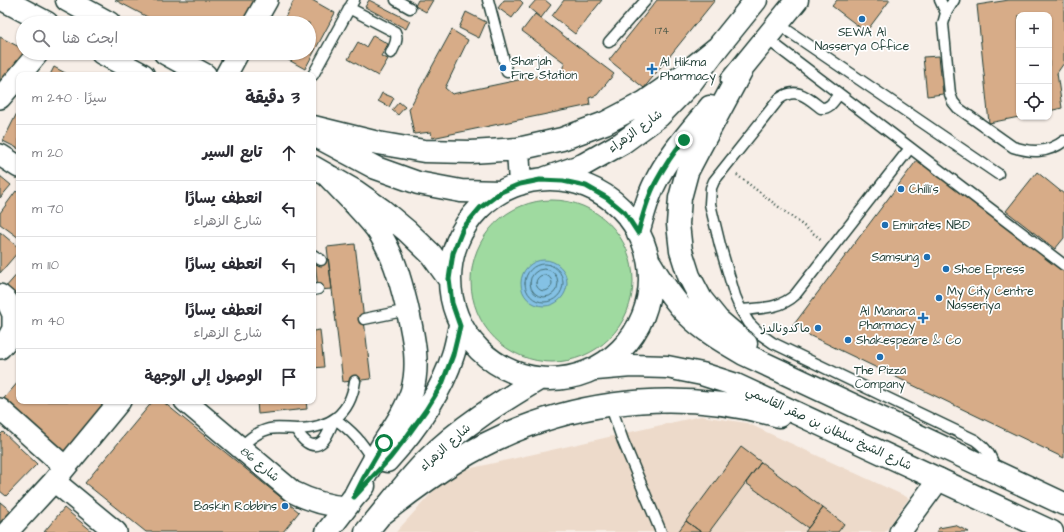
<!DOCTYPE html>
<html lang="ar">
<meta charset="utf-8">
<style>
:root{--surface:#fff;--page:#f7f7f7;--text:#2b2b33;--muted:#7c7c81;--line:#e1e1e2}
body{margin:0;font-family:"Architects Daughter","Playpen Sans Arabic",sans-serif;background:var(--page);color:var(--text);direction:rtl}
.controls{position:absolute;right:12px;top:12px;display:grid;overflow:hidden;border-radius:8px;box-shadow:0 1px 3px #0004}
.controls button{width:36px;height:36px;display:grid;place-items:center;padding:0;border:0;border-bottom:1px solid var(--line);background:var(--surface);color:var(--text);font:20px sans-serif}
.stop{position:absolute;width:12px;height:12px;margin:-9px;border:3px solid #0b8043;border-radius:50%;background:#fff}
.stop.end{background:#0b8043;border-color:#fff;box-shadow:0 1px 4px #0008}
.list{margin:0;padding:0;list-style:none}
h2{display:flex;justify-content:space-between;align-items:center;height:52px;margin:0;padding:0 16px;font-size:17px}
h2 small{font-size:13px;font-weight:400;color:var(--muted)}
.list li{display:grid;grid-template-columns:26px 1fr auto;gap:12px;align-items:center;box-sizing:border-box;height:56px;padding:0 16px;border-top:1px solid var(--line)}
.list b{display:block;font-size:15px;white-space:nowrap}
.list p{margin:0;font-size:13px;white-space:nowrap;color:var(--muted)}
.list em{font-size:13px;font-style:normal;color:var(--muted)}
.icon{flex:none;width:22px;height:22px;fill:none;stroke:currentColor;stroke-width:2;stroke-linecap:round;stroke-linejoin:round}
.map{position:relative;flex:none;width:1064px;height:532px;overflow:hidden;direction:ltr}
.search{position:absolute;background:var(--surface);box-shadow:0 1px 3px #0004;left:16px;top:16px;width:300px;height:44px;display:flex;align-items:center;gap:10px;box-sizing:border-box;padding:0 14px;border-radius:22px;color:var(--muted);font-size:15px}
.panel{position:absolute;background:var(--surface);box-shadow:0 1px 3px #0004;left:16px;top:72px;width:300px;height:332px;border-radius:8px;direction:rtl}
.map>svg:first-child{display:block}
.built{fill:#eddaca}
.green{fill:#9fdaa0;stroke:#5f8c6a}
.water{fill:#84c1e4;stroke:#5c8c9e}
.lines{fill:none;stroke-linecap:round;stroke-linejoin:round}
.shore{stroke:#47727a;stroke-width:1}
.building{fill:#d7ac88;stroke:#1f3d34}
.lane-casing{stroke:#1f3d34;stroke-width:13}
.street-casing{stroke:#1f3d34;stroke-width:24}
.secondary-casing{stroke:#1f3d34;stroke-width:25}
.path{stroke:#1f3d34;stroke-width:2.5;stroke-dasharray:1 3;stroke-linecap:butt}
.lane{stroke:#fff;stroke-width:10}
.street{stroke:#fff;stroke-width:21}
.secondary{stroke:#fff;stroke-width:22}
.route{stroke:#0b8043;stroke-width:5}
.poi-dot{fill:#1f6fb2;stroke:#fff;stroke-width:1.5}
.labels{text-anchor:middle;stroke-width:3.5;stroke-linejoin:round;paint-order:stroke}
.number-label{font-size:10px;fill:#4d5949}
.poi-label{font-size:12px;fill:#1f3d34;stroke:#fff;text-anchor:start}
.street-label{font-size:12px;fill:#1f3d34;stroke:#fff}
</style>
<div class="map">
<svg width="1064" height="532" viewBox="0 0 1064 532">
<rect width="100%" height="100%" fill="#f7eee7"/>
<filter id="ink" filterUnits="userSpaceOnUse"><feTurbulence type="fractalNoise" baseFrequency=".025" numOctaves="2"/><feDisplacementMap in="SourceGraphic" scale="8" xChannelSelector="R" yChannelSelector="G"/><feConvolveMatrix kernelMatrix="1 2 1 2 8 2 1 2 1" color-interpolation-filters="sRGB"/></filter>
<g filter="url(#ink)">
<path class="built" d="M701,416L747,423L909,498L885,532H396L450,473Z"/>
<path class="green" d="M471 281a81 81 0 1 1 162 0a81 81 0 1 1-162 0Z"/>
<path class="water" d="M521 283a23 23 0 1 1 46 0a23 23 0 1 1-46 0Z"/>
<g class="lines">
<path class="shore" d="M525 283a19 19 0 1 1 38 0a19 19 0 1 1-38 0Z
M530 283a14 14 0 1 1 28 0a14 14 0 1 1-28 0Z
M536 283a8 8 0 1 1 16 0a8 8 0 1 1-16 0Z"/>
</g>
<path class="building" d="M115,0H256L243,23H159Z
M294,0H312L335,13L305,69L276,53H309V23H282Z
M369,0L410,21L406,29L365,7Z
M418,0H433L426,12L415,6Z
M504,0H520L523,3L512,18L498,8Z
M536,0H545L551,5L541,18L529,8Z
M564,0H602L575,34L552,16Z
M657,0H715L644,88L609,60Z
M837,0H890L866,32L832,6Z
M1009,0H1064V63L1057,73L1062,108L1049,111V15H1019V117L989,123L977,5Z
M466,12L486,22L479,38L459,28Z
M535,14L614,74L597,95L589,98L590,105L432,138L431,132L414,134L409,109L452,30L468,40L445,88L452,94L561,71L565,63L522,31Z
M373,35L388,44L381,56L388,59L378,76L348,59L358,42L366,47Z
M0,37L23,49V53H26L0,85Z
M939,56L943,94L927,96L923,57Z
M54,67L69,75H50Z
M382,93L394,98L389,107L378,101Z
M399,102L405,107L398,115L392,110Z
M17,113L19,114V149L3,141Z
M920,156L1064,269V458L792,327Z
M1037,172L1064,194V238L1055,249L1006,211Z
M0,176L11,185L0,198Z
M16,191L19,194V238L0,224V213Z
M0,232L19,248V251L0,273Z
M355,244L371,379L343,382L327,247Z
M328,259L332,289L318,290L315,261Z
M19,272V300L5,288Z
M320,330L324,367L313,368V331Z
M19,381V401H109L63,456L0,403Z
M153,401H162L299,512L283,532H146L85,483Z
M257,401H306L307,409L258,414Z
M3,432L37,464L6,496L0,491V435Z
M741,447L761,462L709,532H701L686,521Z
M761,462L823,508L808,528L746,483Z
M0,502L11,511L0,524Z
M64,508L93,532H44Z
M823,508L844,524L838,532H805Z
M686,521L701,532H678Z
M955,525L969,532H936L939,528Z"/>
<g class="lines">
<defs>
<path id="lane" d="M396,0L410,8
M488,0L507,72
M940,0L946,13
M954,0L946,13L943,24L950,94L953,102L958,108L1013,147C1032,153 1048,153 1064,141
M349,8L395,32C399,39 394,47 391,53
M778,24L998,174
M766,38L1064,265
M609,42L646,0
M313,75L354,0
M839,94C834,100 830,109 821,108C807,97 796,86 779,99L714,181L711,188L710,204L720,245L735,296L741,310L749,323L760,334L773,343L975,440C986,448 992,456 995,470
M313,255L321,260
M313,290L318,289
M741,310C760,308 780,309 795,295L910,148
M364,319L408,310
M610,404L623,441L661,532
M296,429C301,438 311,452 323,441C328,436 331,425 335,419C352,431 362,442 373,461
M241,447C249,439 257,432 269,429C277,427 288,429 297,429C330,428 350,415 355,381"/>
<path id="street" d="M254,23L267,0
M20,75L38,53
M226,75L238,53
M0,98L19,76
M0,155L19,167
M0,295L7,301L13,314V329L7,340L0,348
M185,401L293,492C311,501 327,506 346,507
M0,409L65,467
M54,481L116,532
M7,532L54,481L120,401
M900,532L939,479"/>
<path id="secondary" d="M4,0L47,23
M67,0L109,23
M102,53L143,75
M165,53L205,75
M742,69L699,149L687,172L680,198L678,224L681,251L689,276L701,299L718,320L746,344
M732,80L797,0
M313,127L378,143L424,151L471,152L518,149L562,139L605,123L645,102L682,76L718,47
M316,136L376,168L418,183L461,191L501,192
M518,149L520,184
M313,167L355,191L382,210L407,231L431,254L449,279
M327,175C343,192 361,209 376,228C393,252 400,279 407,307C413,335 420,363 412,391C406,410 394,427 383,444C373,462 363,479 354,497
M546,178L583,165L622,143L659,116L690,84L718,47L756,0
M450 279a100 100 0 1 1 200 0a100 100 0 1 1-200 0Z
M638,233C643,216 647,198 655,183C669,154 691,131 710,107
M650,263C661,281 673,300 688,315C704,331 725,343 744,354L1064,504
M596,369L631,366L667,367L702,374L736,385L1052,532
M387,461C414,431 441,394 453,355C456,346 458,335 460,325
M382,514C406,495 430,477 456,461C552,401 670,385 779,416
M327,532L354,497L364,486
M366,532C387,508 405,482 427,460C460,427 499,403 539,379"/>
</defs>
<use href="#lane" class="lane-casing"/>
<use href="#street" class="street-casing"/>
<use href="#secondary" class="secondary-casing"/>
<path class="path" d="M737,175L822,240"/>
<use href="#lane" class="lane"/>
<use href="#street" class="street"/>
<use href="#secondary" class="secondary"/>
</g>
</g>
<g class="lines" filter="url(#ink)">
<path class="route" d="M384,443L363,479L354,497L390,458L408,435L426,410L442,384L453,355L460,326L452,303L449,279L453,253L463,228L480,208L501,192L520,184L540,180L563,181L586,186L607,198L625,213L638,233C643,215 647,198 656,182C664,167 673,153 684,140"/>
</g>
<g class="poi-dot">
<circle cx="862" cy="19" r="4"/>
<circle cx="503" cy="68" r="4"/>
<path d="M650 63h4v4h4v4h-4v4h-4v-4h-4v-4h4z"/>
<circle cx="901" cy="189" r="4"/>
<circle cx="885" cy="225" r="4"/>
<circle cx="927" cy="257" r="4"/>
<circle cx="946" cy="269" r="4"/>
<circle cx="939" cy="298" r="4"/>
<path d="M921 312h4v4h4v4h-4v4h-4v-4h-4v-4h4z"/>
<circle cx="818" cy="328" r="4"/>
<circle cx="848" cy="340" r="4"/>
<circle cx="880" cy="357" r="4"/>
<circle cx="285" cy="506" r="4"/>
</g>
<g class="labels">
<g class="number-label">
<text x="662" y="34">174</text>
</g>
<g class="poi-label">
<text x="862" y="36" text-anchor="middle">SEWA Al<tspan x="862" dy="14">Nasserya Office</tspan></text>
<text x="511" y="65">Sharjah<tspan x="511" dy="14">Fire Station</tspan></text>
<text x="660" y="66">Al Hikma<tspan x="660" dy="14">Pharmacy</tspan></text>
<text x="909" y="193">Chilli's</text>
<text x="893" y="229">Emirates NBD</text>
<text x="919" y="261" text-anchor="end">Samsung</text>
<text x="954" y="273">Shoe Epress</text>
<text x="947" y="295">My City Centre<tspan x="947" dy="14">Nasseriya</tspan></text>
<text x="915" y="315" text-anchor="end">Al Manara<tspan x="915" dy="14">Pharmacy</tspan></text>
<text x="810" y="332" text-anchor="end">ماكدونالدز</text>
<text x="856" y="344">Shakespeare &amp; Co</text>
<text x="880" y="374" text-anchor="middle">The Pizza<tspan x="880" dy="14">Company</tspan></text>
<text x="277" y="510" text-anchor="end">Baskin Robbins</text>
</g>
<g class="street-label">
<text transform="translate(635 131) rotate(-36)" y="4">شارع الزهراء</text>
<text transform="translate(829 428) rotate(25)" y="4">شارع الشيخ سلطان بن صقر القاسمي</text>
<text transform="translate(445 447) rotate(-42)" y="4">شارع الزهراء</text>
<text transform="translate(260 464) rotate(40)" y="4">شارع 86</text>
</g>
</g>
</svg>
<div class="controls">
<button>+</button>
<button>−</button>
<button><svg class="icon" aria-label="locate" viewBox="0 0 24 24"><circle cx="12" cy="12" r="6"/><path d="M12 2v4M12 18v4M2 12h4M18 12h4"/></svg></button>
</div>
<div class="stop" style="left:384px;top:443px"></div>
<div class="stop end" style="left:684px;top:140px"></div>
<div class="search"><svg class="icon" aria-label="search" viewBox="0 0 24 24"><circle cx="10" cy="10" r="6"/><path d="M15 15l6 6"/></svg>ابحث هنا</div>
<section class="panel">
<h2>3 دقيقة<small>سيرًا · 240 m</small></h2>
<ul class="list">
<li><svg class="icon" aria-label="ahead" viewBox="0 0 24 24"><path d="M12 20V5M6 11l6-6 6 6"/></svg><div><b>تابع السير</b></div><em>20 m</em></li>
<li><svg class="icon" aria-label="left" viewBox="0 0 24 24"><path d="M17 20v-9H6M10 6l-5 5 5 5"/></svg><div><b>انعطف يسارًا</b><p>شارع الزهراء</p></div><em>70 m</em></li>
<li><svg class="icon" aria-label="left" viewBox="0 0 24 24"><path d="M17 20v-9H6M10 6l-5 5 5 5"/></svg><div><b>انعطف يسارًا</b></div><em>110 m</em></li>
<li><svg class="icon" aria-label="left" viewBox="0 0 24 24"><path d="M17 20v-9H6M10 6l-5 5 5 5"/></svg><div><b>انعطف يسارًا</b><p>شارع الزهراء</p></div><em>40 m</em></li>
<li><svg class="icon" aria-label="arrive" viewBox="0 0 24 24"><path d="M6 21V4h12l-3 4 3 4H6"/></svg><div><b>الوصول إلى الوجهة</b></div></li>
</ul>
</section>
</div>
